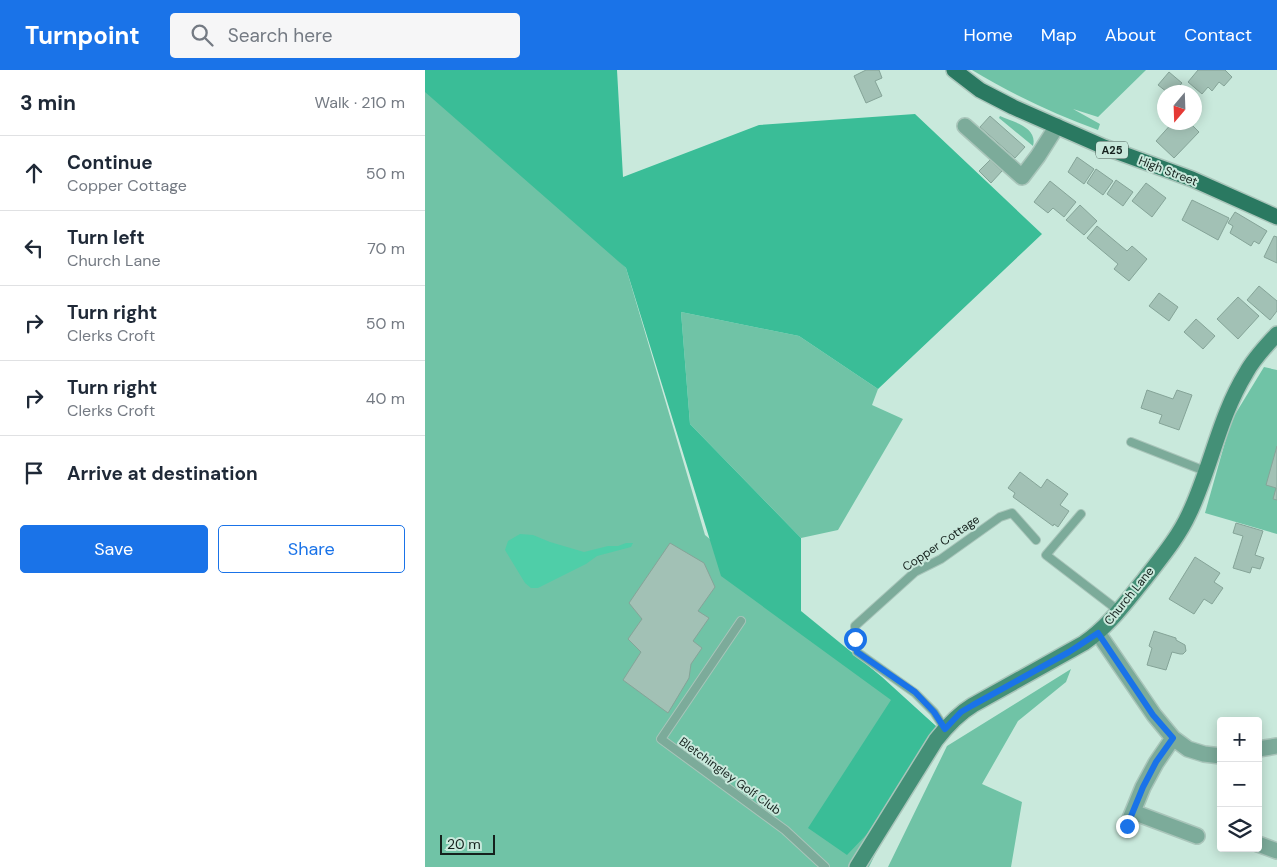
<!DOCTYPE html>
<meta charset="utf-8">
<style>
:root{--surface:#fff;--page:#f6f6f7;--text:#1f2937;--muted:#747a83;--line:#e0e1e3;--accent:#1a73e8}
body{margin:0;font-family:"DM Sans",sans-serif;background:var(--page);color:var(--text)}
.controls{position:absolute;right:15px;bottom:15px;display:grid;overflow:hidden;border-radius:5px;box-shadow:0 2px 12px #0003}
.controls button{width:45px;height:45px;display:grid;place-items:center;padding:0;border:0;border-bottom:1px solid var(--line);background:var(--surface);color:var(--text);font:25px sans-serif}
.compass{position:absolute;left:732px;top:15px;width:45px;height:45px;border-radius:50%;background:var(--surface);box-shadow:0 2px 12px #0003;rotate:199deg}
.scale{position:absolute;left:15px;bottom:12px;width:55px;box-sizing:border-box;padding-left:5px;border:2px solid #15211d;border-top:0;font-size:14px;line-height:18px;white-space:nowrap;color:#15211d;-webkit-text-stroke:4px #c9e9dc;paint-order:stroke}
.stop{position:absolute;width:15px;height:15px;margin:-11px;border:4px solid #1a73e8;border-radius:50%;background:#fff}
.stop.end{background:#1a73e8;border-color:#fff;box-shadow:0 1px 5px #0008}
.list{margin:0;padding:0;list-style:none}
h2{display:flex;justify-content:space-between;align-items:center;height:65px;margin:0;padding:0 20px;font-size:21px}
h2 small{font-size:16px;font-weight:400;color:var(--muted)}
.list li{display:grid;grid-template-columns:32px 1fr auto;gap:15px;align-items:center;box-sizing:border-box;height:75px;padding:0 20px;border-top:1px solid var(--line)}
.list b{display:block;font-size:19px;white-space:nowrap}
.list p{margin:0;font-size:16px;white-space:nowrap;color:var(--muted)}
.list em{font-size:16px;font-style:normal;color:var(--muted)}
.actions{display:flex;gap:10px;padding:15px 20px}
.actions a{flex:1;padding:11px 0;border:1px solid var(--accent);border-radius:5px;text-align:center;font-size:18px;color:var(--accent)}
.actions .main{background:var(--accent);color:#fff}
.icon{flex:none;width:28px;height:28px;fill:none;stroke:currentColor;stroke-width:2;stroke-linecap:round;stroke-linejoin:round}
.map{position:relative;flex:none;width:852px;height:797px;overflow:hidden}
header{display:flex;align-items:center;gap:30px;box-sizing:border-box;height:70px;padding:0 25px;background:var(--accent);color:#fff}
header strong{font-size:24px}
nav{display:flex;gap:28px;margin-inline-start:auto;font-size:18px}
.search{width:350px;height:45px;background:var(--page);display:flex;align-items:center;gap:12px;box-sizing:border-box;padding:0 18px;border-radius:5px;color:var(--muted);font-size:19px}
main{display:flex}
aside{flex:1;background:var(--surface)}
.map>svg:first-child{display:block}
.green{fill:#70c3a6}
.forest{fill:#3abd97}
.water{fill:#4fcea8}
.building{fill:#a2c1b5;stroke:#85a498}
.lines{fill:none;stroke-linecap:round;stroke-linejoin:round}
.lane-casing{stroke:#a9c5ba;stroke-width:10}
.street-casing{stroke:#a9c5ba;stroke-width:18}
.secondary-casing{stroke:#a9c5ba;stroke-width:18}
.primary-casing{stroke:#a9c5ba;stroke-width:18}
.lane{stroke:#7cab9a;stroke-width:8}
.street{stroke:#7cab9a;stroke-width:15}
.secondary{stroke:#449077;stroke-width:15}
.primary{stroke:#2a7961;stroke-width:15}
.route{stroke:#1a73e8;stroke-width:6}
.labels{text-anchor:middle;stroke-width:4;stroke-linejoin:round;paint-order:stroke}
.shield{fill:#c9e9dc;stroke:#4b5d56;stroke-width:1}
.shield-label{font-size:11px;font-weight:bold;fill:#15211d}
.street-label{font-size:12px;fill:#15211d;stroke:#c9e9dc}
</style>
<header>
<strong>Turnpoint</strong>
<div class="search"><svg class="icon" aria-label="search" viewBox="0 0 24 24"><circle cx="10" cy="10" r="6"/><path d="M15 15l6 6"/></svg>Search here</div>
<nav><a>Home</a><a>Map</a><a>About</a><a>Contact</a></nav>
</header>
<main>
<aside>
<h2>3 min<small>Walk · 210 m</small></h2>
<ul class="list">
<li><svg class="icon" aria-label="ahead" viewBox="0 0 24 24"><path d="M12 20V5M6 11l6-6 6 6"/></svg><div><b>Continue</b><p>Copper Cottage</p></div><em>50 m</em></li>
<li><svg class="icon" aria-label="left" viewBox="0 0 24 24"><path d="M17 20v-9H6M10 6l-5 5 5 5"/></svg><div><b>Turn left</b><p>Church Lane</p></div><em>70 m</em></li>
<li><svg class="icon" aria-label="right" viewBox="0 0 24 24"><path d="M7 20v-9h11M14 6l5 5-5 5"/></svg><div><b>Turn right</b><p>Clerks Croft</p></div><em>50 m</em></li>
<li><svg class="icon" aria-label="right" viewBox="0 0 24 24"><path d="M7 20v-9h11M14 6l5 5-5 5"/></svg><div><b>Turn right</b><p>Clerks Croft</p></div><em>40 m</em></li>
<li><svg class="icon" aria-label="arrive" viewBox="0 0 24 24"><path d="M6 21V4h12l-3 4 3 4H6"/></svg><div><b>Arrive at destination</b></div></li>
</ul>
<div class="actions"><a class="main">Save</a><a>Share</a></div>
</aside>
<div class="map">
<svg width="852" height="797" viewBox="0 0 852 797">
<rect width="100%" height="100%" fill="#c9e9dc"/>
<path class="green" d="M0,0L201,198L280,465L512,657L444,797H0Z
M547,0H721L673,47L648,39L675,54L673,60C629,44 588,25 547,0Z
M575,46C588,52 613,57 608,76L574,48Z
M256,242L374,266L453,319L447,335L478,349L413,460L376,468L265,354Z
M839,297L852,300V464L780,443L806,351Z
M646,599L641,612L593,651L557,714L597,732L586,797H463L522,676Z"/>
<path class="forest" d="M0,0H192L198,107L334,55L490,44L617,164L453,319L374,266L256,242L265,354L376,468V541L457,607L512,657L442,764L422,785L383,758L466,630L296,506L201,198L0,22Z"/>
<path class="water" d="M95,464L108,465L125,472L159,482L183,476H193L201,473H208L206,477L172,486L161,494L113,518H106L100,513L80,480L83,471Z"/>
<path class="building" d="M441,0H454L457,8L450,11L457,26L441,33L429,6Z
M773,0H800L807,7L799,16L794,12L787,21L783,17L777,24L763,12Z
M744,2L757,13L749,22H742L733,15Z
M565,46L600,77L590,88L555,57Z
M748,52H764L774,62L749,88L731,71Z
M652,87L669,99L659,114L643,102Z
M565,90L577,101L566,113L554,101Z
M671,99L688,111L678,125L662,113Z
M691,110L708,122L698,136L682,124Z
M625,111L651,132L639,147L628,138L623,143L609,132Z
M721,113L741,128L727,147L707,131Z
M767,130L804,148L793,170L757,150Z
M655,135L672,151L659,165L641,150Z
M810,142L842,161L834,174L829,171L826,176L805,163L808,156L803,153Z
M672,156L702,181L707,176L722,189L704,211L689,199L693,194L662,168Z
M849,166L852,167V193L839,187Z
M834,216L852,231V241L845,250L822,230Z
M734,223L753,237L744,251L724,236Z
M813,227L834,246L813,269L792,249Z
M771,249L790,266L778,279L759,262Z
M722,320L748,329L752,320L767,325L754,360L734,353L737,345L716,338Z
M852,376V430L848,429L851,418L841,415Z
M595,402L616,418L622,409L643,424L635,435L644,441L633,457L629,454L628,456L588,427L590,423L583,418Z
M811,453L838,461L830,485L839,488L835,499L827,497L825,503L808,498L818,466L808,463Z
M245,473L279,493L290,517L273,541L284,548L268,571L277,578L266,594L264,608L243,643L198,610L216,582L203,569L217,549L204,533Z
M770,487L795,503L789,512L798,518L787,534L779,529L769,544L744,529Z
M729,561L751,568V570L760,575L761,581L758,584H755L747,582L741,600L722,595L727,578L724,576Z"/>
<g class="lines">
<defs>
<path id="lane" d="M706,372L780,401
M656,444L621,485L694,541
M316,551L236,669L360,760L400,797
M520,659L509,642L490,623L432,582L430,556L490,502L516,489L575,447L587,443L611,470"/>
<path id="street" d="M540,56L597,107L613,86L632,56
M673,563L729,645L748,668L763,679L779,684L796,686
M833,679L852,676
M708,742L772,766
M702,756L718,717L731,693L748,668
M833,774L852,781"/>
<path id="secondary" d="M432,797L511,670C522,656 533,644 548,635L659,573C684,556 700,533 719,510C735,489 753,468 764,444C786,398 794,347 821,303C829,288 841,276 852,264"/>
<path id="primary" d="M529,0L555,20L588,37L679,77L767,109L852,147"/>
</defs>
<use href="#lane" class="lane-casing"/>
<use href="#street" class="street-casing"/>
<use href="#secondary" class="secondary-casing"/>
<use href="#primary" class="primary-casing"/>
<use href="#lane" class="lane"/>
<use href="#street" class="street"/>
<use href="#secondary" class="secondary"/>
<use href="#primary" class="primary"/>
</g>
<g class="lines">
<path class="route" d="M430,569L432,582L490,622L509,642L520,659L536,642L548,635L644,582L673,563L728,645L748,668L731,692L718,717L702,756"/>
</g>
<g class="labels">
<rect class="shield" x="671" y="71.5" width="32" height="17" rx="4"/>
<g class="shield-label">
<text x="687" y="84">A25</text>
</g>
<g class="street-label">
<text transform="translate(743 101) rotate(21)" y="4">High Street</text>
<text transform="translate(516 473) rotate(-34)" y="4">Copper Cottage</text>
<text transform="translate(704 526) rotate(-51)" y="4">Church Lane</text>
<text transform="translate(305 706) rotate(36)" y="4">Bletchingley Golf Club</text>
</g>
</g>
</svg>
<div class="controls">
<button>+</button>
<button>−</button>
<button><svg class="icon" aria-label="layers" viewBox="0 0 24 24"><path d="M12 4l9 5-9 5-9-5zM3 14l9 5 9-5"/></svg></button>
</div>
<svg class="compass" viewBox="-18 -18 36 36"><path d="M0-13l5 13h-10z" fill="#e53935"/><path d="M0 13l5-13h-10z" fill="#747a83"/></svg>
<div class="scale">20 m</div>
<div class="stop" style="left:430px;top:569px"></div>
<div class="stop end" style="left:702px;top:756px"></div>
</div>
</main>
